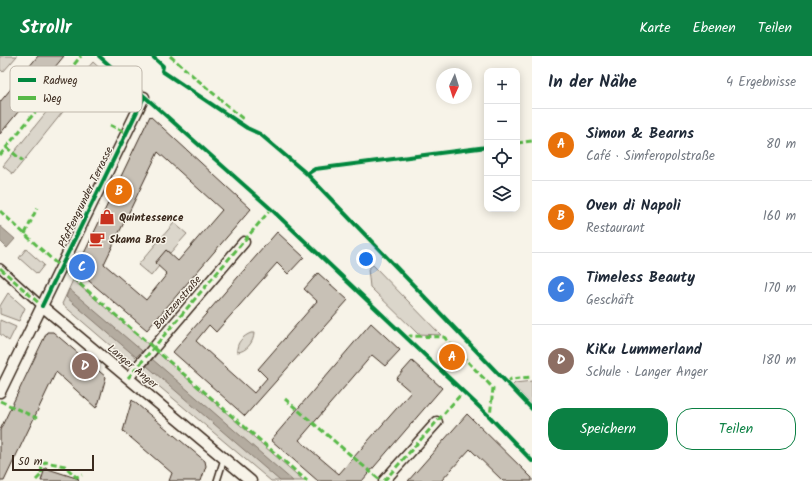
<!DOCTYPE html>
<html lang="de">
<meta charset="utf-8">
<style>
:root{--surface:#fff;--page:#f6f6f7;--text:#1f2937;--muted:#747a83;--line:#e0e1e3;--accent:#0b8043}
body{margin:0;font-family:Kalam,sans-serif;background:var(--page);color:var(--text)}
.controls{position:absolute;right:12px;top:12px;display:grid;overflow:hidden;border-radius:8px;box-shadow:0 2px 10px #0003}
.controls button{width:36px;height:36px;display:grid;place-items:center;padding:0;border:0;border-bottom:1px solid var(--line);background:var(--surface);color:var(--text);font:20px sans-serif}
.compass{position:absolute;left:436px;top:12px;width:36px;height:36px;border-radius:50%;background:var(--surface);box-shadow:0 2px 10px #0003;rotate:184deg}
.scale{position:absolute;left:12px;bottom:10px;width:82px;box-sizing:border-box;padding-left:4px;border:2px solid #3b2a1e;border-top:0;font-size:11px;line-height:14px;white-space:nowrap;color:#3b2a1e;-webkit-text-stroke:3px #f7f3e8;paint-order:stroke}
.you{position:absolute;left:366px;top:203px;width:14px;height:14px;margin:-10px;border:3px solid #fff;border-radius:50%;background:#1a73e8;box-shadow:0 0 0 6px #1a73e833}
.badge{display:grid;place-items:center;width:26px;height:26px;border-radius:50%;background:var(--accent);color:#fff;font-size:13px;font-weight:700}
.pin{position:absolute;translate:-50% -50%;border:2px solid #fff;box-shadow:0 1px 4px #0006}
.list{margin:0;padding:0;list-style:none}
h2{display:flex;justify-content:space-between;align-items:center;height:52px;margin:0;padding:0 16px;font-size:17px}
h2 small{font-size:13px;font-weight:400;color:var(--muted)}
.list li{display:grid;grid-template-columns:26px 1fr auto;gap:12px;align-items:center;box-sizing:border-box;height:72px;padding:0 16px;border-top:1px solid var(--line)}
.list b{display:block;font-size:15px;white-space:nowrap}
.list p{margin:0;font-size:13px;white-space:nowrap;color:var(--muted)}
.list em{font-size:13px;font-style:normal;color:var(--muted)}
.actions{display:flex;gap:8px;padding:12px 16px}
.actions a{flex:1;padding:9px 0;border:1px solid var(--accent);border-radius:16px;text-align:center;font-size:14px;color:var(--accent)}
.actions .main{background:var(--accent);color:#fff}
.icon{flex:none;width:22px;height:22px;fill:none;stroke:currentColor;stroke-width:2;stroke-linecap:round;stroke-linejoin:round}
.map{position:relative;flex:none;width:532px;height:425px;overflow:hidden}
header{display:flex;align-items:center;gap:24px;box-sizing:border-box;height:56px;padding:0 20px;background:var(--accent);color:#fff}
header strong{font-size:19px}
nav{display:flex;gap:22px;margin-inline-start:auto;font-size:14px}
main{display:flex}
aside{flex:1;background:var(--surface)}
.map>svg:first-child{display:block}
.green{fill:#dbd6cb;stroke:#8b8074}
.water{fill:#b4aca0;stroke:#84786c}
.building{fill:#c8c1b6;stroke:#3b2a1e;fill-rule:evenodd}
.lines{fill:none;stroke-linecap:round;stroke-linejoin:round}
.service-casing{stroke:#3b2a1e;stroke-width:8}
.pedestrian-casing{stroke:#3b2a1e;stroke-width:10}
.minor-casing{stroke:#3b2a1e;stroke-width:13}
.service{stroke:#f7f3e8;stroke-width:5}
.pedestrian{stroke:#f7f3e8;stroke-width:7}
.minor{stroke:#f7f3e8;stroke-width:10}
.quiet{stroke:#58b947;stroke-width:3;stroke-dasharray:6 3;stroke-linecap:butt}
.cycleway-casing{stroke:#f7f3e8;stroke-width:6}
.cycleway{stroke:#00873e;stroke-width:4}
.labels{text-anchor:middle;stroke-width:3;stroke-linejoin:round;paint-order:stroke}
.street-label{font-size:11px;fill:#3b2a1e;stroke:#f7f3e8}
.poi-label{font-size:11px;font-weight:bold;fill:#3b2a1e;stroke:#f7f3e8;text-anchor:start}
.key{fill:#f7f3e8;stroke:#bfb7ab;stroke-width:1}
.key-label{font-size:11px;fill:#3b2a1e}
</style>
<header>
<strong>Strollr</strong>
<nav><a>Karte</a><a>Ebenen</a><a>Teilen</a></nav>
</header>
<main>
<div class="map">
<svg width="532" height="425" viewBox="0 0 532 425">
<rect width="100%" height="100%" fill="#f7f3e8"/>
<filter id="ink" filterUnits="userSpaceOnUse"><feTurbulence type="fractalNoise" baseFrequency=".025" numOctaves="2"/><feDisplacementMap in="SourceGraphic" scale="8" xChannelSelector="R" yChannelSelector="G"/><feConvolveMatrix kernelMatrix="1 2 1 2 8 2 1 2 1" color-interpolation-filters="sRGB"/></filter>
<g filter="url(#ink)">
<path class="green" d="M0,0H17L3,16L0,13Z
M93,6L107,19L100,27L86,14Z
M68,29L78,37L13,118L3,110Z
M174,167L187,178L170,197L166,194L159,210L151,220L138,209Z
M26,193L44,209L37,218L19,202Z
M373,209L441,279L418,278L370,231L368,213Z
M73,224L149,289L132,308L62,248Z
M8,237L25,252L19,265L0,258V250Z
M0,264L16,271L9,285L0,278Z
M251,277H254C254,286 246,296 237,296C236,287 243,280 251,277Z
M158,297L304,425H271L142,316Z
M532,325V349L513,329L515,327Z"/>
<path class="water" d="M0,170L15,183L7,192L0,185Z
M69,233L142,295L136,301L66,241Z
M152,303L293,425H280L147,310Z"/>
<path class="building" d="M38,0H64L0,78V46Z
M150,60L251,153L147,274L76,214ZM158,96L222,154L178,205L166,194L155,207L167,218L146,244L104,208Z
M277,176L304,201L288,218L277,207L216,276L209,269L196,285L254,337L267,322L258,313L317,245L304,233L318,217L348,244L245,360L173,296Z
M371,267L400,294L385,310L372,299L299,384L339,418L411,336L396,323L412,305L442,332L362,425H318L271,384Z
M47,276H53L106,321L99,346L96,352L56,316L4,425H0V374Z
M132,344L205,405L206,410L201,425H169L172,417L123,375Z
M467,358L532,422V425H503L470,393L441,425H408Z
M45,412L79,423L78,425H41Z"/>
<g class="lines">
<defs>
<path id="service" d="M217,425L224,403"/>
<path id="pedestrian" d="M0,212L42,250"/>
<path id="minor" d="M42,250L251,425
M128,322L244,186
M0,336L144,41
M384,425L437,366"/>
</defs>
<use href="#service" class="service-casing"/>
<use href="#pedestrian" class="pedestrian-casing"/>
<use href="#minor" class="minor-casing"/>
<use href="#service" class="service"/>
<use href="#pedestrian" class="pedestrian"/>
<use href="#minor" class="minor"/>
<path class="quiet" d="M170,0L243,63
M64,20L81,36
M110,69L127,77
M517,87L532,85
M6,91L23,105
M0,99L81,0
M0,155L58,209L307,425
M25,178L37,152
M0,212L42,250
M407,282L410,280L444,281L493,332L490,361
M128,322L271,153
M507,327L511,323L532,321
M285,343L381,425
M0,345L37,362
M36,424L41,419L42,410L45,406L65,410L76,421L82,419
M384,425L463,336"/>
<defs>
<path id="cycleway" d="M99,0L271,153L490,361L532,405
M152,0L163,10L162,15L247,72L260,78L307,118L532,353
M307,118L315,113L487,91
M42,250L144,41"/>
</defs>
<use href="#cycleway" class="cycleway-casing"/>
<use href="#cycleway" class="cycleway"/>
</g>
</g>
<defs>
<symbol id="shop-bare" viewBox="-9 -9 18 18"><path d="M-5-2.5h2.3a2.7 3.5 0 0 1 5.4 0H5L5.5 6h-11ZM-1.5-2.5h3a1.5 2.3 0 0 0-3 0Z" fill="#c8321e" stroke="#f7f3e8" stroke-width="2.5" paint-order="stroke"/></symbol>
<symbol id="cafe-bare" viewBox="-9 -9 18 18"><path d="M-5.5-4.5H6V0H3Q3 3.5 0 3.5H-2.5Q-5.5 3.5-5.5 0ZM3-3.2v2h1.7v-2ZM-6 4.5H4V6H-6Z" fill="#c8321e" stroke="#f7f3e8" stroke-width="2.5" paint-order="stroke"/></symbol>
</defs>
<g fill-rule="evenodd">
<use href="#shop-bare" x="96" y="150" width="22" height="22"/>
<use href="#cafe-bare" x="86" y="172" width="22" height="22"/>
</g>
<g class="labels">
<g class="street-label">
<text transform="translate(85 141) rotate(-64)" y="4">Pfaffengrunder Terrasse</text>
<text transform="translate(177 246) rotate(-49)" y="4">Bautzenstraße</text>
<text transform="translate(133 310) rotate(40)" y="4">Langer Anger</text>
</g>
<g class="poi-label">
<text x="119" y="165">Quintessence</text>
<text x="109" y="187">Skama Bros</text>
</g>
</g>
<rect x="10" y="10" width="132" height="46" rx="6" class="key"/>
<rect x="18" y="22" width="18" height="4" fill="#00873e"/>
<rect x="18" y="40" width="18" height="4" fill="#58b947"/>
<g class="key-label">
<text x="43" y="28">Radweg</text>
<text x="43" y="46">Weg</text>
</g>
</svg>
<div class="controls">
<button>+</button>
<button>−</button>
<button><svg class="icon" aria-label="locate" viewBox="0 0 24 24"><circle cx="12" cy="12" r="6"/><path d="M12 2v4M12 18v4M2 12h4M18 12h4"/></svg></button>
<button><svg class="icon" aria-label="layers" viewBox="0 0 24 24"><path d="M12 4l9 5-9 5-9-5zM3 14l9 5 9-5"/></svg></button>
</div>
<svg class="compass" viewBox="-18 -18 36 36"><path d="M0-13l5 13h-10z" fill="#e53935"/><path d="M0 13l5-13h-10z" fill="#747a83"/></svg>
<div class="scale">50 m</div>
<div class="you"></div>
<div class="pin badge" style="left:452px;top:301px;background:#e8710a">A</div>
<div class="pin badge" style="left:119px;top:135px;background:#e8710a">B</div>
<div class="pin badge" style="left:82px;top:211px;background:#3f7fe0">C</div>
<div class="pin badge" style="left:85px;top:310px;background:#8d6e63">D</div>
</div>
<aside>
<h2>In der Nähe<small>4 Ergebnisse</small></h2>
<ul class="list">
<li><span class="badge" style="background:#e8710a">A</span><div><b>Simon &amp; Bearns</b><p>Café · Simferopolstraße</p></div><em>80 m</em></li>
<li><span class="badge" style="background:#e8710a">B</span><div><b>Oven di Napoli</b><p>Restaurant</p></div><em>160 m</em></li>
<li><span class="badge" style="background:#3f7fe0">C</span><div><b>Timeless Beauty</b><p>Geschäft</p></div><em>170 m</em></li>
<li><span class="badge" style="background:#8d6e63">D</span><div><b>KiKu Lummerland</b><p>Schule · Langer Anger</p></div><em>180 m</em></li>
</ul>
<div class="actions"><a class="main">Speichern</a><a>Teilen</a></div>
</aside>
</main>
